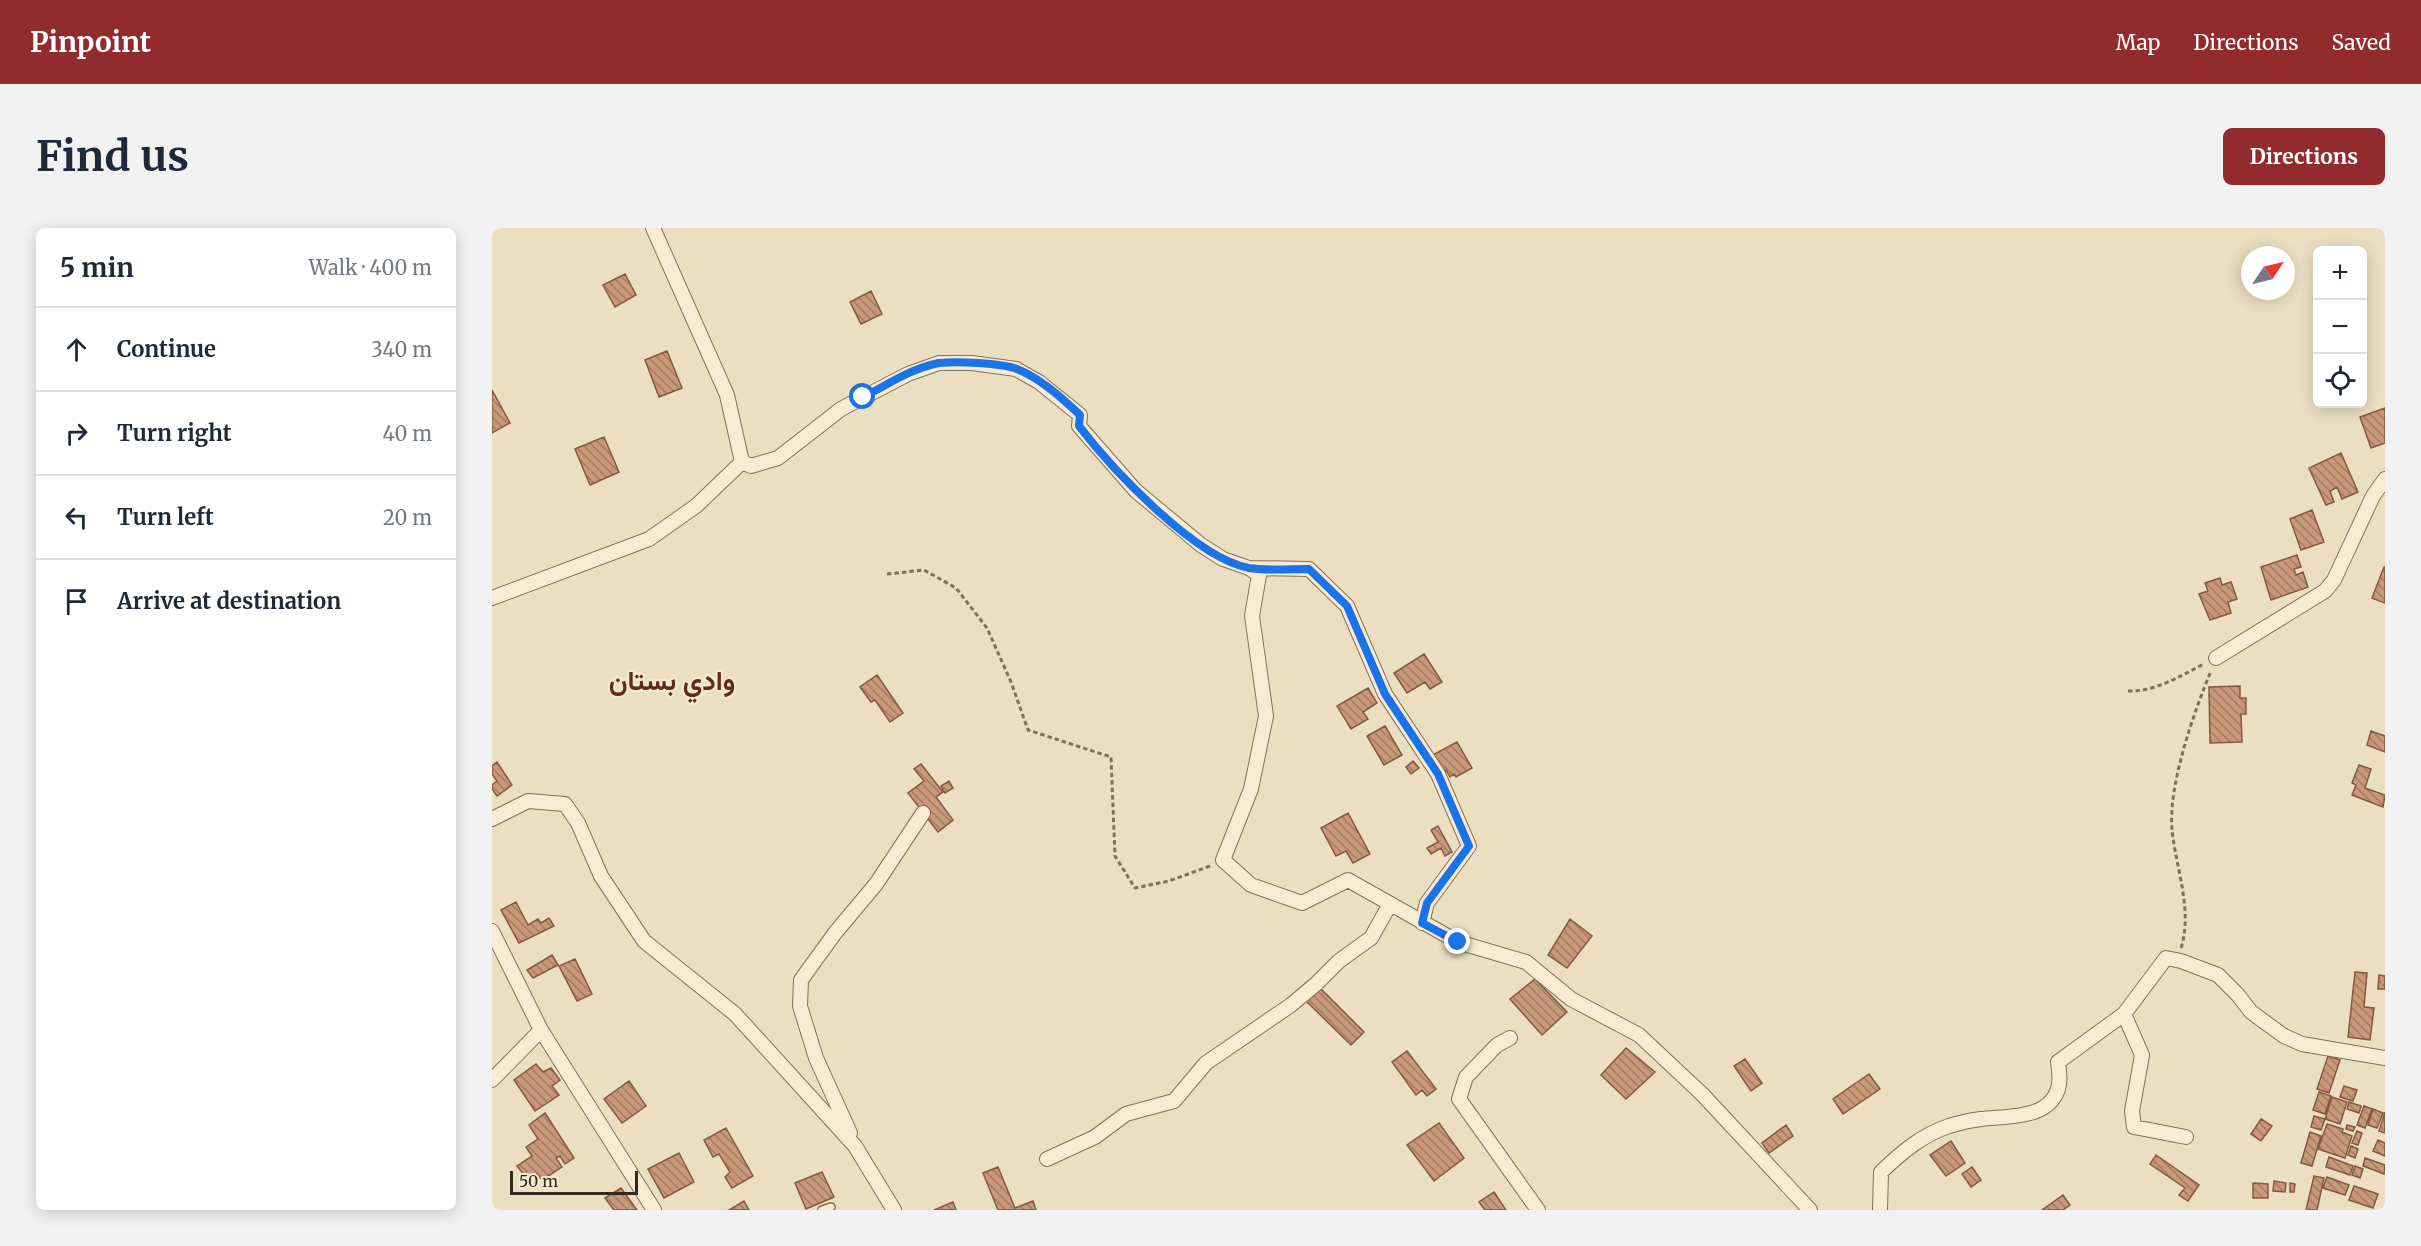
<!DOCTYPE html>
<meta charset="utf-8">
<style>
:root{--surface:#fff;--page:#f2f2f3;--text:#1f2937;--muted:#747a83;--line:#e0e1e3;--accent:#922b2e}
body{margin:0;font-family:Merriweather,Vazirmatn,serif;background:var(--page);color:var(--text)}
.controls{position:absolute;right:18px;top:18px;display:grid;overflow:hidden;border-radius:9px;box-shadow:0 3px 15px #0003}
.controls button{width:54px;height:54px;display:grid;place-items:center;padding:0;border:0;border-bottom:2px solid var(--line);background:var(--surface);color:var(--text);font:30px sans-serif}
.compass{position:absolute;left:1749px;top:18px;width:54px;height:54px;border-radius:50%;background:var(--surface);box-shadow:0 3px 15px #0003;rotate:55deg}
.scale{position:absolute;left:18px;bottom:15px;width:128px;box-sizing:border-box;padding-left:6px;border:3px solid #35281d;border-top:0;font-size:16px;line-height:21px;white-space:nowrap;color:#35281d;-webkit-text-stroke:4px #f4e9d0;paint-order:stroke}
.stop{position:absolute;width:18px;height:18px;margin:-14px;border:4px solid #1a73e8;border-radius:50%;background:#fff}
.stop.end{background:#1a73e8;border-color:#fff;box-shadow:0 2px 6px #0008}
.list{margin:0;padding:0;list-style:none}
h2{display:flex;justify-content:space-between;align-items:center;height:78px;margin:0;padding:0 24px;font-size:26px}
h2 small{font-size:20px;font-weight:400;color:var(--muted)}
.list li{display:grid;grid-template-columns:39px 1fr auto;gap:18px;align-items:center;box-sizing:border-box;height:84px;padding:0 24px;border-top:2px solid var(--line)}
.list b{display:block;font-size:22px;white-space:nowrap}
.list em{font-size:20px;font-style:normal;color:var(--muted)}
.icon{flex:none;width:33px;height:33px;fill:none;stroke:currentColor;stroke-width:2;stroke-linecap:round;stroke-linejoin:round}
.map{position:relative;flex:none;width:1893px;height:982px;overflow:hidden;border-radius:9px}
header{display:flex;align-items:center;gap:36px;box-sizing:border-box;height:84px;padding:0 30px;background:var(--accent);color:#fff}
header strong{font-size:28px}
nav{display:flex;gap:33px;margin-inline-start:auto;font-size:21px}
.intro{display:flex;align-items:center;justify-content:space-between;box-sizing:border-box;height:144px;padding:0 36px}
h1{margin:0;font-size:42px}
.button{padding:15px 27px;border-radius:9px;background:var(--accent);color:#fff;font-size:21px;font-weight:700}
main{display:flex;gap:36px;padding:0 36px}
aside{flex:1;background:var(--surface);border-radius:9px;box-shadow:0 3px 15px #0003}
.map>svg:first-child{display:block}
.building{fill:url(#building-back-hatch);stroke:#835940;stroke-width:1.5}
.lines{fill:none;stroke-linecap:round;stroke-linejoin:round}
.service-casing{stroke:#856f59;stroke-width:10}
.minor-casing{stroke:#856f59;stroke-width:16}
.path{stroke:#856f59;stroke-width:3;stroke-dasharray:4.5 3;stroke-linecap:butt}
.service{stroke:#f7ecd3;stroke-width:7}
.minor{stroke:#f7ecd3;stroke-width:14}
.route{stroke:#1a73e8;stroke-width:8}
.labels{text-anchor:middle;stroke-width:4.5;stroke-linejoin:round;paint-order:stroke}
.district-label{font-size:27px;font-weight:bold;fill:#602a1e;stroke:#f4e9d0}
</style>
<header>
<strong>Pinpoint</strong>
<nav><a>Map</a><a>Directions</a><a>Saved</a></nav>
</header>
<div class="intro"><h1>Find us</h1><a class="button">Directions</a></div>
<main>
<aside>
<h2>5 min<small>Walk · 400 m</small></h2>
<ul class="list">
<li><svg class="icon" aria-label="ahead" viewBox="0 0 24 24"><path d="M12 20V5M6 11l6-6 6 6"/></svg><div><b>Continue</b></div><em>340 m</em></li>
<li><svg class="icon" aria-label="right" viewBox="0 0 24 24"><path d="M7 20v-9h11M14 6l5 5-5 5"/></svg><div><b>Turn right</b></div><em>40 m</em></li>
<li><svg class="icon" aria-label="left" viewBox="0 0 24 24"><path d="M17 20v-9H6M10 6l-5 5 5 5"/></svg><div><b>Turn left</b></div><em>20 m</em></li>
<li><svg class="icon" aria-label="arrive" viewBox="0 0 24 24"><path d="M6 21V4h12l-3 4 3 4H6"/></svg><div><b>Arrive at destination</b></div></li>
</ul>
</aside>
<div class="map">
<svg width="1893" height="982" viewBox="0 0 1893 982">
<defs>
<pattern id="building-back-hatch" width="6" height="6" patternUnits="userSpaceOnUse" patternTransform="scale(1.5)"><rect width="6" height="6" fill="#c99878"/><path d="M-1 5l2 2M0 0l6 6M5-1l2 2" fill="none" stroke="#a47c62"/></pattern>
</defs>
<rect width="100%" height="100%" fill="#ecdec1"/>
<path class="building" d="M133,46L144,67L123,79L111,57Z
M379,63L390,86L369,96L358,74Z
M175,123L190,160L167,169L153,132Z
M0,162L18,195L0,205Z
M1893,180V215L1879,220L1868,189Z
M112,209L127,244L98,257L83,221Z
M1849,225L1866,264L1850,271L1845,259L1838,263L1842,274L1834,277L1817,240Z
M1820,282L1832,314L1809,322L1798,291Z
M1805,327L1809,339L1802,341L1804,347L1811,344L1816,359L1779,372L1769,339Z
M1892,339H1893V375L1880,370Z
M1728,350L1730,357L1739,354L1745,371L1736,374L1739,385L1718,392L1707,366L1716,363L1713,355Z
M932,426L950,454L938,461L933,454L915,465L902,445Z
M385,447L411,485L398,494L383,472L379,474L368,459Z
M1748,458V470H1754V486H1749L1750,514L1718,515L1717,459Z
M876,460L885,475L871,484L876,491L859,501L845,478Z
M893,498L910,527L892,537L875,508Z
M1879,503L1893,508V524L1875,517Z
M965,514L980,540L964,549L962,546L958,549L954,542L946,546L937,529Z
M921,533L927,540L919,546L914,539Z
M5,534L20,557L5,568L0,561V557L5,553L0,546V538Z
M429,536L451,564L444,569L461,592L446,604L416,565L432,553L422,541Z
M1867,537L1879,541L1873,560L1893,567L1891,579L1860,567L1864,557L1860,555Z
M457,553L461,560L453,565L449,558Z
M856,585L878,626L861,635L854,623L844,628L829,600Z
M946,598L960,624L953,628L949,620L939,626L935,620L946,614L939,602Z
M24,674L36,697L46,691L49,695L57,690L62,698L27,715L9,682Z
M1078,691L1100,708L1075,740L1056,727Z
M60,727L66,737L41,750L35,742Z
M83,731L100,766L85,773L67,738Z
M1863,744L1875,745L1872,779L1882,780L1878,812L1856,809Z
M1887,747L1893,748V761H1886Z
M1043,751L1075,784L1050,807L1018,771Z
M824,756L872,804L859,817L811,770Z
M1134,820L1163,844L1134,871L1109,847Z
M915,823L944,861L935,868L930,862L924,867L900,834Z
M1836,828L1848,832L1837,865L1825,861Z
M1253,831L1270,855L1259,863L1242,838Z
M44,836L51,844L59,840L68,852L60,858L67,867L43,883L22,852Z
M1377,846L1388,861L1351,886L1341,871Z
M137,853L154,878L130,895L112,871Z
M1852,858L1865,862L1861,873L1848,869Z
M1827,864L1839,868L1833,886L1821,882Z
M1840,869L1855,874L1848,896L1833,891Z
M1857,874L1869,878L1867,885L1855,881Z
M1872,878L1880,881L1873,900L1865,897Z
M1881,881L1891,885L1885,900L1876,897Z
M1893,884V905L1887,903Z
M53,885L82,930L73,936L68,928L64,930L70,939L50,952L45,946L36,952L25,938L40,928L34,919L46,911L37,897Z
M1822,888L1833,891L1829,902L1819,899Z
M1769,891L1780,898L1769,913L1759,906Z
M947,895L972,930L942,953L915,917Z
M1835,896L1851,901L1850,904L1860,908L1853,930L1826,921Z
M1294,897L1301,908L1277,925L1270,915Z
M1855,897L1863,899L1861,903L1854,901Z
M234,900L261,948L240,960L233,949L238,944L227,926L221,929L212,912Z
M1865,903L1870,905L1866,917L1860,915Z
M1818,904L1829,908L1820,938L1809,935Z
M1886,912L1893,915V928L1881,923Z
M1459,913L1473,935L1454,948L1438,927Z
M1859,918L1866,921L1863,930L1856,927Z
M187,925L202,954L172,970L156,941Z
M1664,927L1707,957L1696,973L1687,967L1693,960L1658,936Z
M1837,929L1861,938L1858,947L1834,939Z
M1873,930L1893,937L1892,946L1871,938Z
M1863,938L1871,941L1868,950L1860,947Z
M506,939L523,980L541,973L544,982H506L491,945Z
M1480,939L1489,952L1479,959L1470,946Z
M330,944L342,969L314,981L303,955Z
M1822,948L1832,950L1825,982H1814Z
M1835,949L1857,957L1853,967L1831,960Z
M1782,953L1794,955L1793,964L1781,963Z
M1761,955L1776,956V970H1761Z
M1798,955L1803,956L1802,964H1798Z
M1862,958L1886,966L1881,980L1857,972Z
M129,960L145,982H122L113,970Z
M1002,964L1014,982H993L987,974Z
M1571,967L1578,977L1571,982H1550Z
M252,973L257,982H237Z
M461,974L464,982H442Z"/>
<g class="lines">
<defs>
<path id="service" d="M330,982L339,979"/>
<path id="minor" d="M250,234L259,238L286,230L349,181L416,146L447,135H480L524,141L547,154L588,187L587,198L644,263L709,317L731,331L757,340L767,347L760,388L774,488L759,561L731,632L759,657L810,675L856,652L966,714L1034,734L1079,771L1147,807L1210,866L1318,982
M757,340L817,341L855,378L893,466L946,546L977,618L935,675L930,695
M0,370L157,311L204,278L250,234L235,167L161,0
M1724,430L1833,363L1842,352L1881,268L1893,251
M0,591L36,573L73,576L86,595L109,648L152,713L243,786L363,918L402,982
M0,703L49,802L162,982
M1632,786L1650,827L1640,883L1642,899L1694,909
M1018,810L1005,817L974,849L967,871L1046,982
M0,852L49,802
M358,905L324,830L308,778L309,752L343,705L384,656L431,585
M555,931L603,909L634,886L682,873L714,835L799,777L824,756L847,733L879,710L898,676
M1388,982L1389,944C1410,924 1430,907 1457,898C1467,895 1479,892 1489,891C1515,888 1560,892 1567,857C1568,850 1567,841 1566,834L1632,786L1674,730L1689,733L1726,747L1746,767L1759,784L1792,808L1810,816L1893,830"/>
</defs>
<use href="#service" class="service-casing"/>
<use href="#minor" class="minor-casing"/>
<path class="path" d="M395,346L432,342L464,360L495,400L519,454L536,502L619,529L623,628L643,660L677,653L718,638
M1636,463C1663,464 1688,448 1712,436
M1689,720C1701,683 1684,640 1680,602C1676,557 1702,484 1719,443"/>
<use href="#service" class="service"/>
<use href="#minor" class="minor"/>
</g>
<g class="lines">
<path class="route" d="M371,169C395,157 420,140 447,135C464,133 509,135 525,141C548,150 570,170 588,187L587,198C620,241 703,330 757,340C776,343 798,341 817,341L855,378L893,466L946,546L977,618L935,675L930,695L966,714"/>
</g>
<g class="labels">
<g class="district-label">
<text x="180" y="462">وادي بستان</text>
</g>
</g>
</svg>
<div class="controls">
<button>+</button>
<button>−</button>
<button><svg class="icon" aria-label="locate" viewBox="0 0 24 24"><circle cx="12" cy="12" r="6"/><path d="M12 2v4M12 18v4M2 12h4M18 12h4"/></svg></button>
</div>
<svg class="compass" viewBox="-18 -18 36 36"><path d="M0-13l5 13h-10z" fill="#e53935"/><path d="M0 13l5-13h-10z" fill="#747a83"/></svg>
<div class="scale">50 m</div>
<div class="stop" style="left:371px;top:169px"></div>
<div class="stop end" style="left:966px;top:714px"></div>
</div>
</main>
